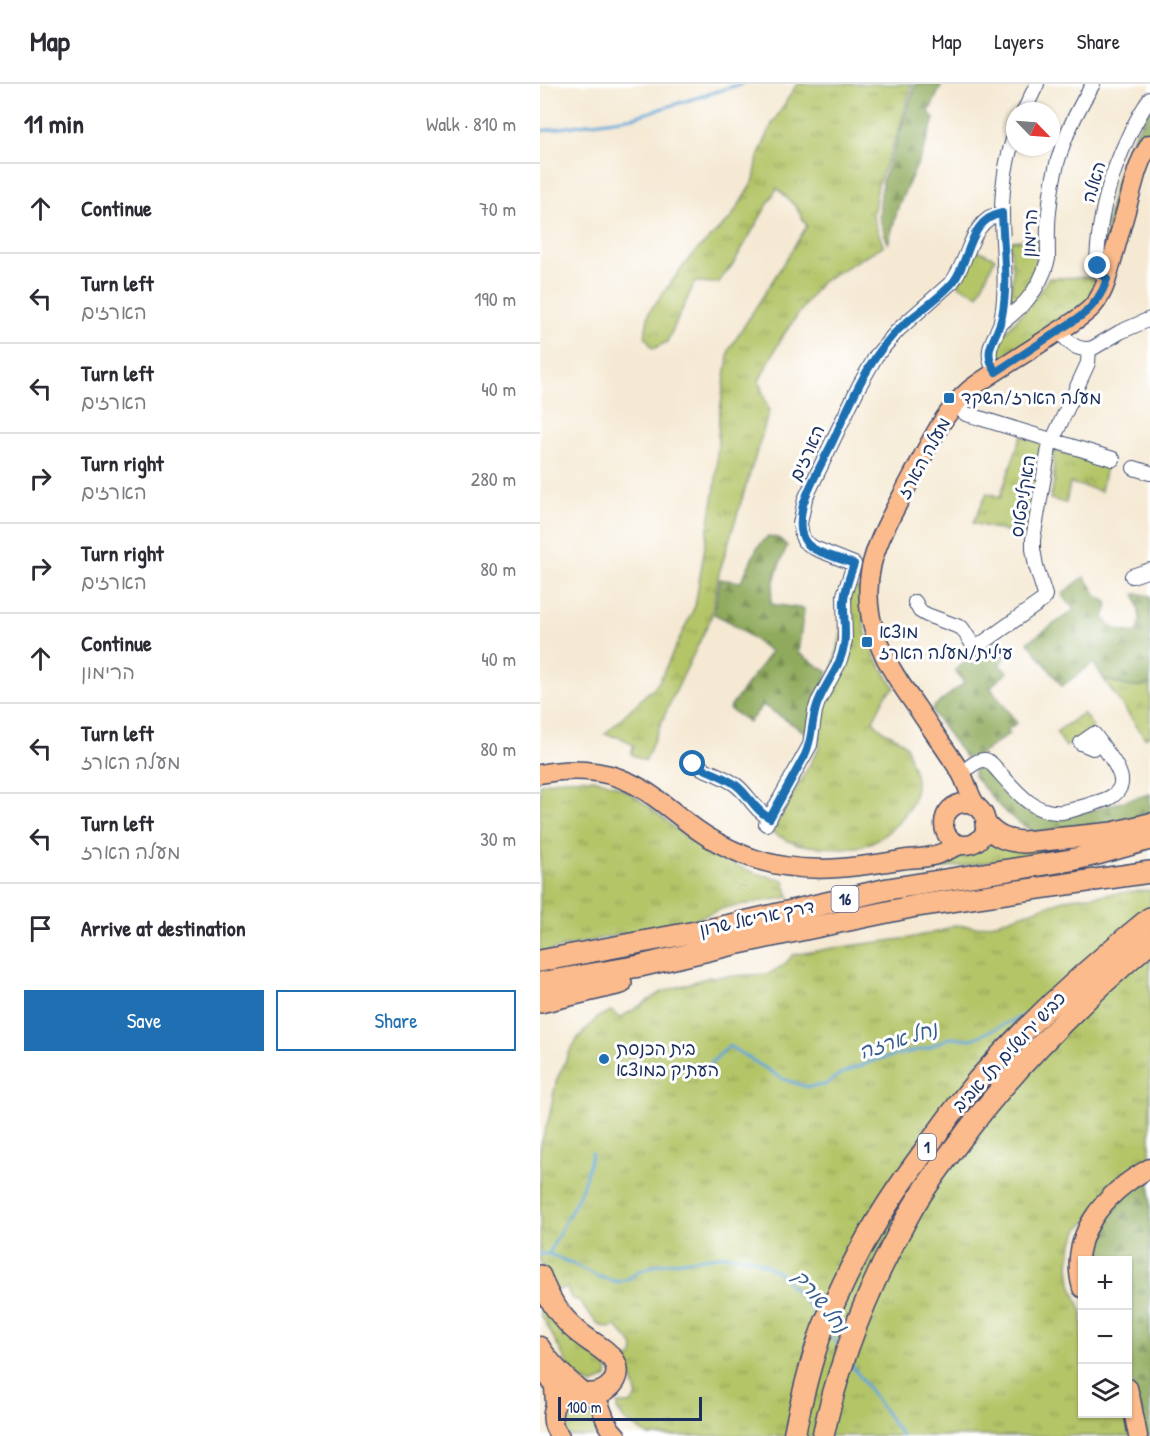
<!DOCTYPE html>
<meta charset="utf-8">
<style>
:root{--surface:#fff;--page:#f7f7f7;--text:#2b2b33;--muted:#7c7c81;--line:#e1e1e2;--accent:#1f6fb2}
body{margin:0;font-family:"Patrick Hand","Playpen Sans Hebrew",sans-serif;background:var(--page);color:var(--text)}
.controls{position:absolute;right:18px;bottom:18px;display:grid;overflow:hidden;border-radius:0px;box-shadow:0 2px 4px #0004}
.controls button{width:54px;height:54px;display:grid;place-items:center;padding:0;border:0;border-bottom:2px solid var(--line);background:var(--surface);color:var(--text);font:30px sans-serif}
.compass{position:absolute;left:466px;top:18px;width:54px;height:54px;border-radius:50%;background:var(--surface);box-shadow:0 2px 4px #0004;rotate:115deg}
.scale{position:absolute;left:18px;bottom:15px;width:144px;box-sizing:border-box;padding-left:6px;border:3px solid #1b2f5e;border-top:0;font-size:16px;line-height:21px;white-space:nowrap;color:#1b2f5e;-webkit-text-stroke:4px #fff;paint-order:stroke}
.stop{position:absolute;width:18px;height:18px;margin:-14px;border:4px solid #1f6fb2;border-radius:50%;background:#fff}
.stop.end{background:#1f6fb2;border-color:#fff;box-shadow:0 2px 6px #0008}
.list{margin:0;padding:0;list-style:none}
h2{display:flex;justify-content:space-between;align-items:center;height:78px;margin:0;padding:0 24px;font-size:26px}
h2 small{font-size:20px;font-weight:400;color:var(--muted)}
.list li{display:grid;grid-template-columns:39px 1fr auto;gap:18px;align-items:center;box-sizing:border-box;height:90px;padding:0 24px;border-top:2px solid var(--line)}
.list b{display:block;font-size:22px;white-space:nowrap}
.list p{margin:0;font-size:20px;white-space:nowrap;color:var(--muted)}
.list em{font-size:20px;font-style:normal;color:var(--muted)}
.actions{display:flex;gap:12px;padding:18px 24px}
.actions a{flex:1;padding:14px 0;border:2px solid var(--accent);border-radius:0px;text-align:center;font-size:21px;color:var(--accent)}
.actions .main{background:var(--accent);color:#fff}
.icon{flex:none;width:33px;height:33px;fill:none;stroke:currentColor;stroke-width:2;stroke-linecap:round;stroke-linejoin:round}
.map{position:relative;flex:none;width:610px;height:1352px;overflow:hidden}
header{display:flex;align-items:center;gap:36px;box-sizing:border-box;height:84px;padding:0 30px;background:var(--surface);border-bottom:2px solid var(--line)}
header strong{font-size:28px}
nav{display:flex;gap:33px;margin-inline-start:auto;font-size:21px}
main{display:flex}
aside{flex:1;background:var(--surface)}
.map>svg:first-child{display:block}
.grass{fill:url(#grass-tufts);stroke:#687a63;stroke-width:1.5}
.forest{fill:url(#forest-firs);stroke:#556c5d;stroke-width:1.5}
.park{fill:url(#park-crowns);stroke:#687a63;stroke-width:1.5}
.pitch{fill:#b4c568;stroke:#687a63;stroke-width:1.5}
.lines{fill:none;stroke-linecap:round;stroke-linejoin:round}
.stream{stroke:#5fa5d5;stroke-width:3}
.minor-casing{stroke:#3c4b70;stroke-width:16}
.major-casing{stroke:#3c4b70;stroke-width:21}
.highway-casing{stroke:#3c4b70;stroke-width:24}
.minor{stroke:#fff;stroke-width:14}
.major{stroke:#fbbb8c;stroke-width:18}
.highway{stroke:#fbbb8c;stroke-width:21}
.route{stroke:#1f6fb2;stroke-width:8}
.poi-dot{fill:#1f6fb2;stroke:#fff;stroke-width:2}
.labels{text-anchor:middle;stroke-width:6;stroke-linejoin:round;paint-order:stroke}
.shield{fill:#fff;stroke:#5f6d8e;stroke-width:1.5}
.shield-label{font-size:16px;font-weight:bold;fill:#1b2f5e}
.street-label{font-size:18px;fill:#1b2f5e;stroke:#fff}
.poi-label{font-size:18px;fill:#1b2f5e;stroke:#fff;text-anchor:start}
.water-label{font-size:20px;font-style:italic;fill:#365e8e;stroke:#fff}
</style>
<header>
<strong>Map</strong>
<nav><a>Map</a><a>Layers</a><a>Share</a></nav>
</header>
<main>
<aside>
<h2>11 min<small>Walk · 810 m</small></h2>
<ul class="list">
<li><svg class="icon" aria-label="ahead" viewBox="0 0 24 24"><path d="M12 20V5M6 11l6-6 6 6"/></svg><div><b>Continue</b></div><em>70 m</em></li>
<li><svg class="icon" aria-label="left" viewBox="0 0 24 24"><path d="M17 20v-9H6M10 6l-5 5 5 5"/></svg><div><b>Turn left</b><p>הארזים</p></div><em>190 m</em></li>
<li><svg class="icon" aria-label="left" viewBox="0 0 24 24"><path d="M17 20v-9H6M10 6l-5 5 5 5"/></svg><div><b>Turn left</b><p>הארזים</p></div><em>40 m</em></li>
<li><svg class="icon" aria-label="right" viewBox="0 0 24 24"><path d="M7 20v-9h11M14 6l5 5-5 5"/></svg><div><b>Turn right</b><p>הארזים</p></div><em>280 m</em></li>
<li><svg class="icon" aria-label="right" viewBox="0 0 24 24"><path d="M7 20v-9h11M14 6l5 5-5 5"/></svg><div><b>Turn right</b><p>הארזים</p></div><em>80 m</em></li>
<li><svg class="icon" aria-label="ahead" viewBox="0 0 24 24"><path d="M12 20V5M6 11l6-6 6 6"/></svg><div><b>Continue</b><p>הרימון</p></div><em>40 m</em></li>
<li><svg class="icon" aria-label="left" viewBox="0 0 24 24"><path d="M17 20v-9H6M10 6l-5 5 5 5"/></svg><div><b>Turn left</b><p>מעלה הארז</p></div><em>80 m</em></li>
<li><svg class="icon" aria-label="left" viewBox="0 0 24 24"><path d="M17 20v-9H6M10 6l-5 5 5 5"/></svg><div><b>Turn left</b><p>מעלה הארז</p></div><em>30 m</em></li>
<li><svg class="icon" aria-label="arrive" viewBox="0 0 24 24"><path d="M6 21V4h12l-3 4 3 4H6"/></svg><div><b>Arrive at destination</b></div></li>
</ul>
<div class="actions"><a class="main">Save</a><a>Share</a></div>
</aside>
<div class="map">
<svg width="610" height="1352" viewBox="0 0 610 1352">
<defs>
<pattern id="grass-tufts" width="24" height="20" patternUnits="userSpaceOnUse" patternTransform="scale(1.5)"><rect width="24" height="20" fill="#b4c568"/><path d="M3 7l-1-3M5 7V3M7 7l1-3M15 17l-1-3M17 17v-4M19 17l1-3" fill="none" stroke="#92a059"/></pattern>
<pattern id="forest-firs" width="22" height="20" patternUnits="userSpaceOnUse" patternTransform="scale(1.5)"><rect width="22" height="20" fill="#8faa5c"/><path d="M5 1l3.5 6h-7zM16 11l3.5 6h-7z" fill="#748b4f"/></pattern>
<pattern id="park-crowns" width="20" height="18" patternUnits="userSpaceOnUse" patternTransform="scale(1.5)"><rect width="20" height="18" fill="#b4c568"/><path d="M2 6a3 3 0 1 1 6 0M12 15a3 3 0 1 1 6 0" fill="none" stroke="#92a059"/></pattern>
</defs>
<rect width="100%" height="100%" fill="#fff"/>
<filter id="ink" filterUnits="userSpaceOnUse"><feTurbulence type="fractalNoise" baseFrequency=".0167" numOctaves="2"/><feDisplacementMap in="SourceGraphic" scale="12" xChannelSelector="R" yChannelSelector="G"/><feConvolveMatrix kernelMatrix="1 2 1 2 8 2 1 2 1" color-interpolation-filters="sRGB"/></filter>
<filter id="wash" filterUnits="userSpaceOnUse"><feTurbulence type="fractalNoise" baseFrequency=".008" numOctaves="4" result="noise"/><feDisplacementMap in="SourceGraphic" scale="24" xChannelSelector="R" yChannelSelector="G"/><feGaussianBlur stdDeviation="1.35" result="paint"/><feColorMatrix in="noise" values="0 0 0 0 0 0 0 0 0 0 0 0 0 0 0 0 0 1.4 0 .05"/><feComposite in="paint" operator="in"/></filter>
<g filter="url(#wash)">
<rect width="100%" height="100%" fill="#f5e9d3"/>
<path class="grass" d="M257,0H372L359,46L338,100L333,133L343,162L281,198L242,253L219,297L229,328L179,489L171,534L129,621L105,677L91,670L94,662L82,654L65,650L119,598L155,522L176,397L179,334L189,266L267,142L256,123L237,104L193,180L178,199L155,198L127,258L113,265L105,252L109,228L151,172L191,134L214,96L218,73L232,40Z
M481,352L504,360L499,399L486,453L433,439L447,409L460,413Z
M513,366L566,382L561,407L530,399L526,419L510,415L514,397Z
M312,504L324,505C324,516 323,528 324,539C326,563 342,584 355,604L347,609L333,637C337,641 342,647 347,649C354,653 361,655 366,662C368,666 369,671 370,676C373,683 376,690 376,698C377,726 348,754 322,762C308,766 272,763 257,760C248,757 240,753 232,748L279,664V637L309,521Z
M564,595L590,603L610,601V651L605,654Z
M21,695C31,695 43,694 53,695C94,701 122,737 154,759C181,777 213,790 244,796L249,813L184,824L153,836L67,853L0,869V700Z
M449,754L554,762L487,773L382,787L405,772L437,765Z
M610,806V1076L539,1145L532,1160L529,1181L531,1200L542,1229V1330H585L590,1352H109L85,1337L77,1326L78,1320H90L97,1313L87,1276L93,1272L94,1262L76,1242L69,1244L59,1241L43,1223L40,1217L31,1214L27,1204L11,1207L0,1177V1063L10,1030L13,1012L17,995L30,967L38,954L58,933L71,927L80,934L122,908L170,893L229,890L244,881L253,871L293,864L370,854L401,847L414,841L438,843L459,838L530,814Z
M0,1213L68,1282L67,1293L53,1301L43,1297L32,1288L4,1236L0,1231Z
M34,1314L48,1318L69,1352H30L25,1349L17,1328Z"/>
<path class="forest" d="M375,0H402L389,28L394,35L383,68L359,120L348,160L339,133L342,98L359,51Z
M610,22V49L605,55L564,171C567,136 572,105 585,72C591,54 602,38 610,22Z
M227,453L239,454L247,462C239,481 231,499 231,520L264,525L258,569L288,588L268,650L223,621L209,638L189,625L231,568L190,538L174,530L180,495L201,498L217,464Z
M544,493L552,503L556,512L567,518L568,522L564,533C570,545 584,549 597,548C603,537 598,523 595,510H601L610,512V601L590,603L564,595L553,579L522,602L488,558L534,526L522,510Z
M458,554L470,567L459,581L468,588L450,603L477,639L467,646L470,649L437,673L428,674L425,673L393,629L392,624L424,599L415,586Z
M438,682L446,683L469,709L484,723L541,729L610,710V729L552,744L493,748L475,736L460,723L434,692V685Z
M610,1094V1169L608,1190L610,1206V1352H605L597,1313L588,1288V1176H545L549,1158L573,1118Z"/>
<path class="park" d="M498,155C498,163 498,172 497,179C494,195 481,213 469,223L473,189L470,157Z
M551,193L556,198L554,208L545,221L464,274C455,270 456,262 460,255L497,211L509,194Z
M543,629L553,643L526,663L516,648Z"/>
<path class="pitch" d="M435,165L455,174L438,211L418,201Z"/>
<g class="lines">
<path class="stream" d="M0,47L94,33L201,0
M159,990L189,962L243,995L261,1001L268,1003L285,1001L300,990L335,976L388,964L409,954L433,955L489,929
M0,1170H9L33,1180L59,1193L78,1198L88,1195L99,1187L120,1180L186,1171L212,1174L238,1188L264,1216L278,1233
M9,1170C18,1148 32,1128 41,1106C46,1094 49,1081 52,1069
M289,1248L299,1262
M311,1280L362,1352"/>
</g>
</g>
<g filter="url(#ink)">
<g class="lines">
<defs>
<path id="minor" d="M484,27L497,0
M567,195C555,188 557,174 558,162C562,110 582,57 610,14
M460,241C469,204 462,166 462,129C462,102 466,75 475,50
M519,247C529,259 537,268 553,264L580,248L610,235
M456,289C447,275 448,264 456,250C457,247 458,244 460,241C462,238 467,235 470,232C476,227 482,222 487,216C497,204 504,191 508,175C508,159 507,143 509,128C513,77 527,43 553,0
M415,321L426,330L433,332L573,375
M594,384L610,389
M592,492L610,486
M375,518L380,527L387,531L422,544L433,561L437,563L503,516L505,511L496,482L493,465V455L509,364L548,279L549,265
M554,650L560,658L553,664L541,659Z
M153,680C167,687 184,692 196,701C209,711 215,727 230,734
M421,689C427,685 437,675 445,676C451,677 455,684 459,688C476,707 494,731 522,728C532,727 540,723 549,721C560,717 575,715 580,703C586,690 567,669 560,658
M226,740L270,661L275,627L278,618L298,581L302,570L305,556L304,511L314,480L274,464L264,457L262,452L260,440L265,415L319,302L336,272L358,246L412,198C430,176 429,136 462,129"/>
<path id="major" d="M0,690C29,684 62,685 89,698C113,709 134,729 156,745C171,756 187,764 204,771C255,792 308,785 360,776C371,774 381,775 392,772C402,770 411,764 421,761
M404 740a21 21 0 1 1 42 0a21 21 0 1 1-42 0Z
M436,721C429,712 427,699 421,689C407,667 392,646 378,625C346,580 318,537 332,479C340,449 358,420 372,393C390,359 407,319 440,298C464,282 489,267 513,251C526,242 542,234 553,222C559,215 563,207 566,198L597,87L602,74L610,60
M542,1204C527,1151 566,1108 610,1084
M0,1262C11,1280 26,1294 43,1308
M0,1280L14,1302L15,1321
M588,1304L591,1316L598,1352
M20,1352C1,1331 21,1298 48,1310C60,1315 61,1326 66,1337C69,1343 73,1348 77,1352"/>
<path id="highway" d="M446,741C457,754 468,757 484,758L573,749L610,740
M0,877L177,844L348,805L531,776L561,769L610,755
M0,899L100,882L194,860L376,822L610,788
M0,918L81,899
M0,1192C9,1218 23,1238 46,1254C55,1261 68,1267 74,1277C85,1295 65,1311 49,1310
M254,1352C261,1317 270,1280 282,1246C286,1235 292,1224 297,1213C319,1164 346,1119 378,1076C397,1049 416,1022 438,996C490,937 549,883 610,834
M283,1352C300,1272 332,1195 372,1125C386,1101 403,1079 419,1058C474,983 540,918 610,858"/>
</defs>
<use href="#minor" class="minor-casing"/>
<use href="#major" class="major-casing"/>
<use href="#highway" class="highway-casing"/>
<use href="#minor" class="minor"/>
<use href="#major" class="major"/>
<use href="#highway" class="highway"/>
</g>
</g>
<g class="lines" filter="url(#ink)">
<path class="route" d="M153,680C167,687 184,692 196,701C209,711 215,727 230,734L265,671C273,654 271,638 277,621C284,601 300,584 304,562C307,547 303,531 304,516C305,504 310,491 314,480C278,466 252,468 263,421C270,400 282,379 292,359C309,322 325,282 352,252C370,232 398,217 414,197C431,174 428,136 462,129C463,163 469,198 462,232C458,255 440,264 456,288L541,232C554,222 562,211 567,195L561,191L558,182"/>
</g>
<g class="poi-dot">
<rect x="403" y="308" width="12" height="12" rx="3"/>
<rect x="321" y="552" width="12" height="12" rx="3"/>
<circle cx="64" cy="975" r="6"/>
</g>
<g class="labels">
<g class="shield">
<rect x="291.5" y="802" width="27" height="26" rx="4.5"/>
<rect x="378" y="1050" width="18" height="26" rx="4.5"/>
</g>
<g class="shield-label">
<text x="305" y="821">16</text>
<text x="387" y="1069">1</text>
</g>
<g class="street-label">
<text transform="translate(554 98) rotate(-73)" y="6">האלה</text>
<text transform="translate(490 149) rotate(-87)" y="6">הרימון</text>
<text transform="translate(267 369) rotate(-65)" y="6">הארזים</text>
<text transform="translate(384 374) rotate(-61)" y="6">מעלה הארז</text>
<text transform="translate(483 412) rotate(-81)" y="6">האקליפטוס</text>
<text transform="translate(217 834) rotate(-12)" y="6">דרך אריאל שרון</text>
<text transform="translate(469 968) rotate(-47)" y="6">כביש ירושלים תל אביב</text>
</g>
<g class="poi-label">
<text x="421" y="320">מעלה הארז/השקד</text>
<text x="339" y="554">מוצא<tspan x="339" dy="21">עילית/מעלה הארז</tspan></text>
<text x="76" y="971">בית הכנסת<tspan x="76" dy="21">העתיק במוצא</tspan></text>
</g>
<g class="water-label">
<text transform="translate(358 956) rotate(-18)" y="7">נחל ארזה</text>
<text transform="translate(281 1217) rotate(51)" y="7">נחל שורק</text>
</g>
</g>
</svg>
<div class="controls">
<button>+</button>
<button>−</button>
<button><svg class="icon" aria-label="layers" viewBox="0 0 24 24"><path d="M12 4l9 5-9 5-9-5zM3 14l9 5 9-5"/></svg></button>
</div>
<svg class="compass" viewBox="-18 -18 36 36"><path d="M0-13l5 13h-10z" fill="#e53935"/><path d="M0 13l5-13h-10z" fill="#7c7c81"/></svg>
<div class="scale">100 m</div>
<div class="stop" style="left:153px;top:680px"></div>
<div class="stop end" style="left:558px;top:182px"></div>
</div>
</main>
